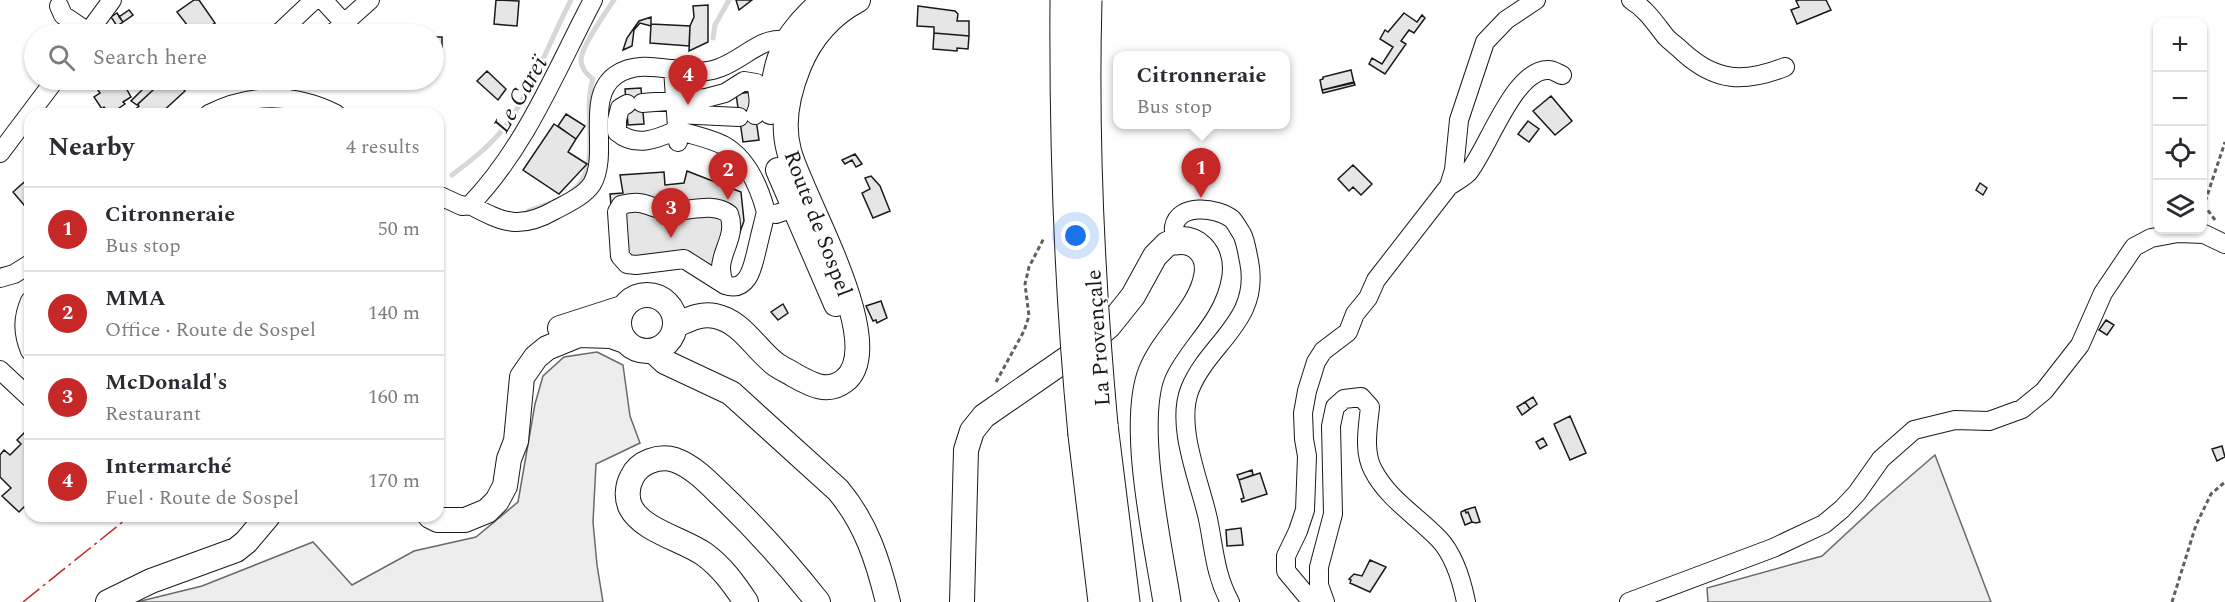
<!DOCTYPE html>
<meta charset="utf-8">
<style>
:root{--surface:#fff;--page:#f7f7f7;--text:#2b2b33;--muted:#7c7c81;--line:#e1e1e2;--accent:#c62828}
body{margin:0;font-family:Spectral,serif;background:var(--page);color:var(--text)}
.controls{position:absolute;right:18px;top:18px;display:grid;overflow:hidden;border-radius:12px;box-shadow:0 2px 4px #0004}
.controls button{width:54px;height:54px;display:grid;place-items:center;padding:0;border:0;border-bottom:2px solid var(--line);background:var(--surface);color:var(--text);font:30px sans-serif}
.you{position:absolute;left:1076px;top:236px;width:21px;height:21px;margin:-15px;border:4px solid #fff;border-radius:50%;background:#1a73e8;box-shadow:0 0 0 9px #1a73e833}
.badge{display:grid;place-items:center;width:39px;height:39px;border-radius:50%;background:var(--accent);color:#fff;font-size:20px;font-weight:700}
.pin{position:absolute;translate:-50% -50px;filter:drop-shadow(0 2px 3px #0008)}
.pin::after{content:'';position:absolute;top:32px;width:21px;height:18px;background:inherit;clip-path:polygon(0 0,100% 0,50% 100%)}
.popup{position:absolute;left:1113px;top:51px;width:177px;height:78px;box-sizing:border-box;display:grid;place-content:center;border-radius:12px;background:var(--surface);filter:drop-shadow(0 2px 4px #0005);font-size:20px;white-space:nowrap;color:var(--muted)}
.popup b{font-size:22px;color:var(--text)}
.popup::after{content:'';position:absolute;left:50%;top:100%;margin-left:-12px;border:12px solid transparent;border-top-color:var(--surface)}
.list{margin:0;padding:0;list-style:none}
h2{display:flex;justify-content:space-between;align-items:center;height:78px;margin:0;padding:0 24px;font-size:26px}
h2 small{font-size:20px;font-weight:400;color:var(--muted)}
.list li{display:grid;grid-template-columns:39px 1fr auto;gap:18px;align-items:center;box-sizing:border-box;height:84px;padding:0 24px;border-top:2px solid var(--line)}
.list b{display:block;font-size:22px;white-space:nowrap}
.list p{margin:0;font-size:20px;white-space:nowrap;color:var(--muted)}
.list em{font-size:20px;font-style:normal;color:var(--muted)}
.icon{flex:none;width:33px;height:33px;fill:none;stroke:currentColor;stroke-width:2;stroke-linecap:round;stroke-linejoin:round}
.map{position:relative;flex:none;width:2225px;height:602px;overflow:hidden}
.search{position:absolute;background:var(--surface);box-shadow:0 2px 4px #0004;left:24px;top:24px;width:420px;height:66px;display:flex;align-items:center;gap:15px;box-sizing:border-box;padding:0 21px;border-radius:33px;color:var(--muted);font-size:22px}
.panel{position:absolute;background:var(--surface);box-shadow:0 2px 4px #0004;left:24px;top:108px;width:420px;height:414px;border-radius:18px}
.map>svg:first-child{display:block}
.green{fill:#ededed;stroke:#6a6a6a;stroke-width:1.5}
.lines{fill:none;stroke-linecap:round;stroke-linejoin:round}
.stream{stroke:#d7d7d7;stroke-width:5}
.building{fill:#e6e6e6;stroke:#1a1a1a;stroke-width:1.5}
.minor-casing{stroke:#1a1a1a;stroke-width:20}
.major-casing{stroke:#1a1a1a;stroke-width:26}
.highway-casing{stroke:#1a1a1a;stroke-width:29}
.path{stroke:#5f5f5f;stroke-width:3;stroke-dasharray:4.5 3;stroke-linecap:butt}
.minor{stroke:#fff;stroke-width:18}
.major{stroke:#fff;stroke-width:24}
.highway{stroke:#fff;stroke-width:27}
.highway-bridge-casing{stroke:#1a1a1a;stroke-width:29;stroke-linecap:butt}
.highway-bridge{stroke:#fff;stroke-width:27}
.power{stroke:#c62828;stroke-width:1.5;stroke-dasharray:21 4.5 3 4.5;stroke-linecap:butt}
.labels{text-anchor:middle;stroke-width:4.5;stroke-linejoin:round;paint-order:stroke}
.street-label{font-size:22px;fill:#1a1a1a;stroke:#fff}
.water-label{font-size:24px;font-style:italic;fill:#1a1a1a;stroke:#fff}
</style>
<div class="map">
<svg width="2225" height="602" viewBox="0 0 2225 602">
<rect width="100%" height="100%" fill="#fff"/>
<path class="green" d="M597,352L623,365L630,416L640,443L596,464L593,522L597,565L603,602H137L202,586L313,542L352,585L414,551L476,537L518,502L535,404L543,376L564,357Z
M1935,455L1991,602H1708L1707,588L1822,556L1877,505Z"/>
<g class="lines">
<path class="stream" d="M713,38L715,25L729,0
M452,175C473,159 494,143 509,121C535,84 550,40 571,0
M572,191C604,167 581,114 593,79C586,74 581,68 581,59C583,44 605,13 614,0
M528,211L553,202"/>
</g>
<path class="building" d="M194,0H199L215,23L206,29L207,32L204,34H194L177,12Z
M496,0L519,1L517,26L494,24Z
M736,0H752L739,10Z
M1799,0H1826L1831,10L1797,24L1791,10L1799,7L1796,1Z
M708,5V42L689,51L690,26L694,17L693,6Z
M918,6L955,11L958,14L957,21H969V36L934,33V27L917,26Z
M129,10L133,15L123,22L119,17Z
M117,13L123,22L117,26L111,17Z
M1404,13L1417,22L1422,15L1425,18L1414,33L1409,30L1401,41L1406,44L1385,74L1369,64L1372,58L1382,64L1393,47L1380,39L1385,30L1388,32Z
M651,17V26L640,23L634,30L632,46L623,50L627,38L639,21Z
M651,24L690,26L689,46L650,43Z
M934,33L969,36L968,49L957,48V51L933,49Z
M434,37H442V48L434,47Z
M1351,70L1354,83L1322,90L1320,80L1323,79V77Z
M487,71L506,89L498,100L477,81Z
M101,80H125L129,86L126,88L131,97L123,102L125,104L110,114L104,107L102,109L94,97L100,93L94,84Z
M164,80L168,84L176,80L185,91L160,114H130L139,106L138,104Z
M1354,82L1355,85L1323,93L1322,90Z
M147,85L153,90L137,105L131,101Z
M641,88L644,124L628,125L625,89Z
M752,92L759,140L743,142L736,94Z
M1551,96L1572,121L1555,135L1533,111Z
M566,114L585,126L576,139L558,126Z
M1528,121L1539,129L1529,142L1518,134Z
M554,124L576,139L568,152L587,164L559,194L523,170Z
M855,154L862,164L856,167L852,160L845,164L842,160Z
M1353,165L1372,184L1361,195L1353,187L1349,191L1338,179Z
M687,171L741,192L744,221L728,265L703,266L616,259L610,194L623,193L620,175L664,172L665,185L684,183Z
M871,176L880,186L890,211L873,218L862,193L870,189L865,178Z
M30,177V212L13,192Z
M1980,183L1987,188L1983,195L1976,190Z
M881,301L887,318L877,323L876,320L873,321L866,306Z
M783,304L788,313L778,320L771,312Z
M2106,320L2114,325L2107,335L2099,330Z
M1533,397L1537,404L1530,409L1525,402Z
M1525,402L1530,409L1522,415L1517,407Z
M1570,416L1586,453L1570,460L1554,424Z
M28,429L30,431V501L19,512L2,496L11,488L0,477V455L4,450L10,455L21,444L17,440Z
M1543,438L1547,445L1540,449L1536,442Z
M2222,446L2225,457L2217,461L2212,449Z
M1252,470L1253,475L1239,480L1237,475Z
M1260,473L1267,494L1242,502L1241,499L1244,498L1239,480Z
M1475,507L1480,522L1476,523L1472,522L1468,512L1466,513L1465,510Z
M1465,510L1466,513L1468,512L1472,522L1465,525L1461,514V512Z
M1241,528L1243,545L1227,546L1226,530Z
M1370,560L1386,567L1370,592L1350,583L1351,580L1349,579L1354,574L1362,576Z"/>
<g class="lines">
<defs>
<path id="minor" d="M323,0L344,23
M1631,0C1646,9 1655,23 1666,37C1671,42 1678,47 1683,52C1716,82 1744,83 1785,67
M59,6L63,15L88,32
M87,34L112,0
M278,34L314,0
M332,34L370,0
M673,69L678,142
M280,98L284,80
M642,103L706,98L725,93L744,81L756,83C758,95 761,104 755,115
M627,104L620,108L617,120V132C636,148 657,139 677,130C692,135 709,138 723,145C747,158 759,186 766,212L776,214L797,207L801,209L803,213
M209,114C250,93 295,93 336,114
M676,114L739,117
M0,153L55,80
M1449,186C1455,182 1463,178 1468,173C1488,149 1514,68 1549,70C1553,70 1559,74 1562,75
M438,195L462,206L470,205
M470,205C504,223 520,230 555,210C568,203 584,196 592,184C610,153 584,97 616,75C647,54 686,81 719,68C748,58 764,30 798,43
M470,205C526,147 556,70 593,0
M1176,241C1175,237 1173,231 1174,227C1178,203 1217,207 1232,219C1236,223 1239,230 1242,234C1246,242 1247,252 1249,261C1261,321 1209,342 1190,389C1175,426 1200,482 1208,519C1214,548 1215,575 1230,602
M0,278L14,274L30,264
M725,285C711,257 739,241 729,214C712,202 691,211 672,211C650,210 646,198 621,205L617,212L620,256L627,264L636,265L684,259L725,285C749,293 753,265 757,249C760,236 763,224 766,212
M30,301C22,319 23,334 30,351
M0,370L30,398
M1319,602L1306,595L1286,571V556L1298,531L1305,510L1307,456L1304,439L1303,413L1307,391L1316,362L1323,351L1348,332L1355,314L1368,298L1376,280L1449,186L1454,170L1459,120L1485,42L1506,20L1536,0
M1325,602L1319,585V567L1333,514L1331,426L1335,407L1344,399L1361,397L1370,407C1368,427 1363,451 1373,470C1388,499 1417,516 1439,539C1454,555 1462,582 1466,602
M1629,602L1773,548L1824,524L1842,509L1857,493L1881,459L1914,430L1955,420L1989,421L2022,409L2044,391L2080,345L2103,293L2134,247L2151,238L2178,233L2204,234L2225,244"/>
<path id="major" d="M771,112C772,93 774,70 782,52C790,32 808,15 823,0
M778,170L836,304
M619 323a28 28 0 1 1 56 0a28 28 0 1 1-56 0Z
M676,325C688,320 700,313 715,316C741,321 755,348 774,363C780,368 788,371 794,375C810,384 827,394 844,381C891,346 800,195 789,151C781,122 788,93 799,66C811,37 830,15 858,0
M560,328L622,308
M653,351L665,362L731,393L838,490C866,523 878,561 888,602
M430,516L438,520H465L487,511L497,501L505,486L509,459L516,441L522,377L536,357L547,348L579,335L611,336L625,341
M108,602L151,581L236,550L246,542L268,516
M746,602C734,584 722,567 704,554C684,540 642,530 631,508C626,499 627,486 632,477C639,462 659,455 675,460C692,466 707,481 719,493C755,527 787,563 818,602
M962,602L966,450L972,431L984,416L1088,344L1109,326L1133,296L1155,256L1167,244L1176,241"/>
<path id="highway" d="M1104,425L1126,602
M1082,435L1102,602
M1167,602C1158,544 1131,425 1152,372C1166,337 1203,310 1208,274C1211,253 1196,238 1176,241"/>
</defs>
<use href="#minor" class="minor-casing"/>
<use href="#major" class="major-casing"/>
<use href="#highway" class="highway-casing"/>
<path class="path" d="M2215,220L2204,205L2225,142
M996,382L1024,331L1029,316L1025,284L1029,267L1044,238
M2172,602L2196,525L2211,494L2225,482"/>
<use href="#minor" class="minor"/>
<use href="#major" class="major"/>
<use href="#highway" class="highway"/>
<defs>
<path id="highway-bridge" d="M1064,0C1063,146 1068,290 1082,435
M1088,0C1084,142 1091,283 1104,425"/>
</defs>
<use href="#highway-bridge" class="highway-bridge-casing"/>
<use href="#highway-bridge" class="highway-bridge"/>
<path class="power" d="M23,602L130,516"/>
</g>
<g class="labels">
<g class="street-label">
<text transform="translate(819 223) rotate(69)" y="8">Route de Sospel</text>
<text transform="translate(1097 338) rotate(-94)" y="8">La Provençale</text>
</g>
<g class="water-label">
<text transform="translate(520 94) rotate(-60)" y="8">Le Careï</text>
</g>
</g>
</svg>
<div class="controls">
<button>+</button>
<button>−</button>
<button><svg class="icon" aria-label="locate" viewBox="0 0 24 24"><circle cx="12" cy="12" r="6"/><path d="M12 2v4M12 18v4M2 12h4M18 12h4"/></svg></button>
<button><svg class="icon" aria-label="layers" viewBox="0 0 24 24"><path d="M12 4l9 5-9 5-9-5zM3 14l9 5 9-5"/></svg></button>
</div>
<div class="you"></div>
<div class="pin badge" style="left:1201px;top:198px">1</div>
<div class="popup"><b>Citronneraie</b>Bus stop</div>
<div class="pin badge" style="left:728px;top:200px">2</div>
<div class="pin badge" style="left:671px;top:238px">3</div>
<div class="pin badge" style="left:688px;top:105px">4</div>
<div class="search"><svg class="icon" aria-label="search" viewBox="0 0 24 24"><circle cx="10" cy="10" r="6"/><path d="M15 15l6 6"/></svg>Search here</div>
<section class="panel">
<h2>Nearby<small>4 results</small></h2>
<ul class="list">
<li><span class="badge">1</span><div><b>Citronneraie</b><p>Bus stop</p></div><em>50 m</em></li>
<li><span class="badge">2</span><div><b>MMA</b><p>Office · Route de Sospel</p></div><em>140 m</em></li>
<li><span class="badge">3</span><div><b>McDonald's</b><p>Restaurant</p></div><em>160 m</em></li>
<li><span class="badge">4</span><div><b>Intermarché</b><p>Fuel · Route de Sospel</p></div><em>170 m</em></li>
</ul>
</section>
</div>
